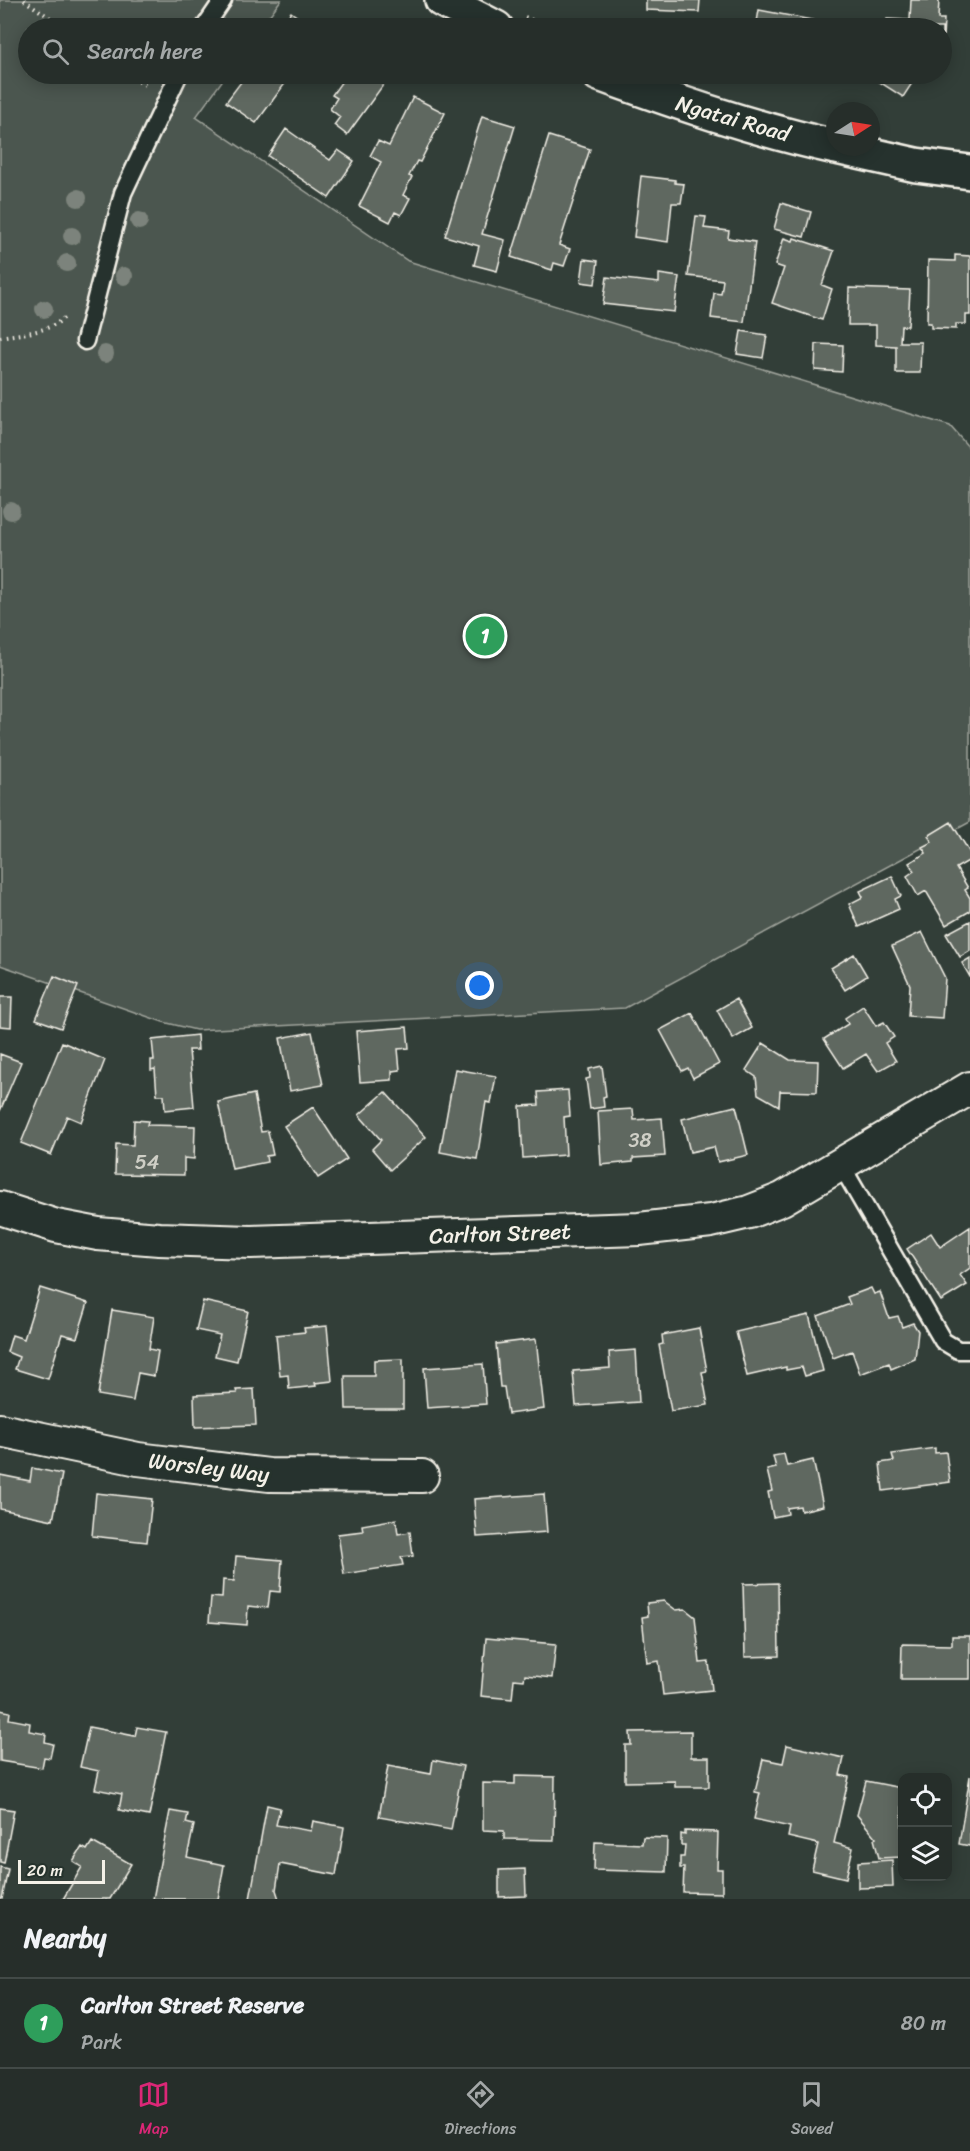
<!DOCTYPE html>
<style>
:root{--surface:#262e2a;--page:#2e3632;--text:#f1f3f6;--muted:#a4a8a8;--line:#424a47;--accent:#db2777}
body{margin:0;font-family:Sriracha,sans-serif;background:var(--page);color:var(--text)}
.controls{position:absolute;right:18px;bottom:18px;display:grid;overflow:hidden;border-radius:12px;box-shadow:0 3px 15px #0003}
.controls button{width:54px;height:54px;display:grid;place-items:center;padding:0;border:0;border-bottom:2px solid var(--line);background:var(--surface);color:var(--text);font:30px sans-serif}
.compass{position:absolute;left:826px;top:102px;width:54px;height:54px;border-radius:50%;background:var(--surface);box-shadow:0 3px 15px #0003;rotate:78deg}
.scale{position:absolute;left:18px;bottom:15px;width:87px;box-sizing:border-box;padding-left:6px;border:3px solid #f4f1e8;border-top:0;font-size:16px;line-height:21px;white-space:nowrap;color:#f4f1e8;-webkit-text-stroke:4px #26332d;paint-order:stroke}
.you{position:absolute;left:480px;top:986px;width:21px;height:21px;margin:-15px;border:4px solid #fff;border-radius:50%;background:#1a73e8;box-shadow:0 0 0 9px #1a73e833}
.badge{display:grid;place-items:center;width:39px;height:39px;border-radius:50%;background:var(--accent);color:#fff;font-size:20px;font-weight:700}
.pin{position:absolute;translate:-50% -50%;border:3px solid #fff;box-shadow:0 2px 6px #0006}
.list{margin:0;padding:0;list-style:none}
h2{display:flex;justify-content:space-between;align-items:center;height:78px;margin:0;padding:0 24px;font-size:26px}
h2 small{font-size:20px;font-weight:400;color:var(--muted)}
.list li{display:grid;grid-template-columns:39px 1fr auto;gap:18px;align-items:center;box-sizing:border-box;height:90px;padding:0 24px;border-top:2px solid var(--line)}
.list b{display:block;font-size:22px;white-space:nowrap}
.list p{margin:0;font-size:20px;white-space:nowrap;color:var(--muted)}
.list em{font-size:20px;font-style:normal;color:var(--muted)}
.icon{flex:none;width:33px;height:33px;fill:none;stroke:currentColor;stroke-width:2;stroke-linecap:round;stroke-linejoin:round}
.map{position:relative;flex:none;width:970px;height:1899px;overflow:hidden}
.search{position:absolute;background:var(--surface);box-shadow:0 3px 15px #0003;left:18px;right:18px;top:18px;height:66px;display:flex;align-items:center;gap:15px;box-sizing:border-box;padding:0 21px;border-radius:33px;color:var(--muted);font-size:22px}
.sheet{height:168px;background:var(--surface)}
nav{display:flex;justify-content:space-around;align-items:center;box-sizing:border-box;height:84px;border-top:2px solid var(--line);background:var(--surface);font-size:16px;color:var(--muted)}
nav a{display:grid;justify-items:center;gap:3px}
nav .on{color:var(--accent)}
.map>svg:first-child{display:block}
.green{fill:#4c564f;stroke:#a0a49c;stroke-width:1.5}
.building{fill:#5f6861;stroke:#f4f1e8;stroke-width:1.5}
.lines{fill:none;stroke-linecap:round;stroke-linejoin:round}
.lane-casing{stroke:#f4f1e8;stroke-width:21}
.street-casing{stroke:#f4f1e8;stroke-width:36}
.secondary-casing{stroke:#f4f1e8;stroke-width:38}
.path{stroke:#f4f1e8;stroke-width:4;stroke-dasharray:1.5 4.5;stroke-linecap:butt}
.lane{stroke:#26332d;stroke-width:16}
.street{stroke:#26332d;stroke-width:32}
.secondary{stroke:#26332d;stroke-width:33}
.tree{fill:#7c837b}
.labels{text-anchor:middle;stroke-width:6;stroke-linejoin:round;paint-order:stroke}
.number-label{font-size:20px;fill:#cfcfc6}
.street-label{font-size:22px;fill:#f4f1e8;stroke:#26332d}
</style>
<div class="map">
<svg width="970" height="1899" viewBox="0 0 970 1899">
<rect width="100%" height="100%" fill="#323e38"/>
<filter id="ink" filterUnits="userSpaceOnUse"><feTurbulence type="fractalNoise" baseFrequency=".0167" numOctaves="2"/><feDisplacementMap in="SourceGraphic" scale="12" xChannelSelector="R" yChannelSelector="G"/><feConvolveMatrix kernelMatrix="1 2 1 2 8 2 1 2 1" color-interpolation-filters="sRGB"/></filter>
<g filter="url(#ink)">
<path class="green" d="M0,0H281L260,28H28V74H227L196,117L408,261L950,426L970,449V822L625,1008L196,1030L163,1022L0,965Z"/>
<path class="building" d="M646,0H700L699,12L646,10Z
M911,0H939L938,19H944L942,57V28H886L887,19L910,20Z
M759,10L833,24L832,28H756Z
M291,12L313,28H279Z
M247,74H292L256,123L226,102Z
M347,74H391L347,135L334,125L340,117L330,109L337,98L332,95Z
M867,74H918L903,97Z
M413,97L445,113L420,162L417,161L409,176L412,177L403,195L410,198L401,215L395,212L390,222L359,206L381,162L370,156L378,141L389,146Z
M482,116L515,126L482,234L505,240L497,271L474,265L479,246L445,236Z
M286,129L330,160L338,150L354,161L329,198L268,156Z
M549,136L590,149L559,245L570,249L564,266L554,263L552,270L511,257Z
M641,176L675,180V183L684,184L681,203H672L668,242L634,237Z
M781,203L811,212L804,237L774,229Z
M696,216L706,217L704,228L729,231L728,238L755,242L744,322L711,318L714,293L721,294L723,280L688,276Z
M784,238L793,241L794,238L834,251L822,285L832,289L822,320L772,303L784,268L775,265Z
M955,255L970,256V315H966V324H956V329L931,328V323H927L928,260L955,261Z
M584,259L598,261L595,284L581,282Z
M659,274L679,277L674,312L603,304L607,277L659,283Z
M849,288L910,290L908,326H901L900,342H921L920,373H896V346L876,345V325H848Z
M741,331L767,335L763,358L737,354Z
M816,344L843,345L842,372L815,370Z
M951,822L970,853V860L956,868L968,888L965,890L970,898V911L946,925L926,891L918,896L907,876L914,871L909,863L926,853L922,847L932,842L928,836Z
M892,876L901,896L895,899L899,909L859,927L849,904L863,897L860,891Z
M970,921V951L960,957L946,934Z
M922,932L945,978L942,1018L908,1016L910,985L892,946Z
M854,954L867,976L845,990L831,968Z
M970,958V977L962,963Z
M54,976L78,986L61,1028L36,1019Z
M0,997H12L11,1027L0,1026Z
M736,999L752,1028L733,1039L717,1010Z
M863,1006L876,1026L884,1022L894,1037L885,1043L896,1061L878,1071L866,1054L843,1068L824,1039L848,1024L845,1018Z
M692,1013L719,1064L693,1078L688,1068L682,1071L660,1030Z
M407,1027L409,1048L398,1049L400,1070L392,1071V1080L360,1082L356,1031Z
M312,1032L323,1085L290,1091L280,1038Z
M197,1035L198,1050H189L194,1107L165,1110L164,1095H157L155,1069L151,1070V1060H154L152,1040Z
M62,1042L105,1060L81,1122L67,1116L51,1155L21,1143Z
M763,1043L790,1060L818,1061L817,1092L780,1091L779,1106L758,1094L756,1077L746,1070Z
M0,1054L21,1062L0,1111Z
M602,1066L606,1096L603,1097L604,1107L590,1109L586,1079L590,1078L589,1069Z
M455,1069L496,1076L491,1103L486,1102L477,1159L440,1152Z
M568,1090L570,1116L564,1117L566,1155L523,1158L520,1106L539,1105L538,1092Z
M385,1092L426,1137L390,1170L372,1149L381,1140L359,1115Z
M254,1094L261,1132L268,1131L273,1155L266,1156L267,1162L232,1169L218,1102Z
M736,1106L748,1155L718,1162L714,1147L690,1152L682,1119Z
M313,1107L347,1159L318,1178L284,1126Z
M633,1109L634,1120L662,1118L665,1156L633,1158V1162L601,1165L598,1111Z
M134,1120L148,1121L147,1125L195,1126L194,1159L184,1158V1175L115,1174L116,1144L133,1145Z
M970,1227V1268L960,1275L967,1285L941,1301L907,1249L931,1233L940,1247Z
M40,1288L88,1303L77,1338L62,1334L48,1379L15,1369L19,1357L7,1352L12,1335L24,1339Z
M871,1288L874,1294L880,1292L889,1318L898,1316L902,1327L913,1323L918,1331L915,1359L891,1369L889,1363L860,1374L852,1351L833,1358L818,1316L850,1304L847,1297Z
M203,1301L248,1311L237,1361L215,1356L220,1335L196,1330Z
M112,1310L154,1317L149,1349L158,1351L154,1376L138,1373L133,1401L98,1395Z
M809,1315L823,1371L805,1376L802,1367L786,1370V1367L747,1376L736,1332Z
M327,1326L332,1381L315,1383L316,1386L289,1389L288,1375L280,1376L276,1335L305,1332L304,1328Z
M699,1328L707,1371L702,1372L708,1405L671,1411L659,1345L663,1344L662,1335Z
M536,1339L544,1409L508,1414L504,1387H500L496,1344Z
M636,1350L639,1402L576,1406L573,1371L610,1368L609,1352Z
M403,1359V1409H346L345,1376H374V1360Z
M483,1364L486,1404L427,1408L424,1368Z
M254,1389L256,1425L195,1427L194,1395L237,1393L236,1390Z
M935,1448V1453L946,1452L950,1482L883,1491L880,1463L894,1461L892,1454Z
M784,1454L787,1466L813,1460L823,1506L801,1511L800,1506L787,1508L788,1514L773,1517L768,1492L772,1491L767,1470L776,1468L773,1456Z
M32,1468L62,1474L53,1520L0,1509V1475L30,1481Z
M96,1493L152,1499L147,1542L92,1536Z
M544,1494L547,1532L477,1537L474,1499Z
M396,1519L398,1534L410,1532L413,1556L401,1557L403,1565L344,1574L338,1534L363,1531L362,1525Z
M236,1556L282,1560L280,1592L270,1591L268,1608L248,1606L247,1625L209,1622L211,1597L222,1598L223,1580L234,1581Z
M778,1583L779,1656L745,1657L743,1584Z
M664,1601L676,1610L685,1609L695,1617L700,1663L709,1662L712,1690L663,1695L659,1661L647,1663L642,1617L648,1616L647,1603Z
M952,1636H970V1679H901L902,1644L952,1645Z
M486,1638L556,1644L552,1678L525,1675L524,1680L514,1679L512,1699L481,1696Z
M0,1710L10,1712L9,1719L30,1723L29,1731L46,1734L45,1742L53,1744L50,1758L44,1757L42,1768L0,1761Z
M89,1727L135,1736L137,1727L166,1732L149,1816L119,1810L122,1794L95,1789L99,1771L80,1767Z
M691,1731V1757H709V1787H675V1781L625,1782V1745H631L630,1732Z
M787,1745L844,1758L840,1775L849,1777L834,1843L853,1848L846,1878L812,1870L818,1844L788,1837L790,1827L754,1819L760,1793L755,1792L763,1759L783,1763Z
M433,1760L463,1766L451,1830L379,1817L388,1766L431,1774Z
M515,1776L555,1777L554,1840L504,1839V1831L483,1830V1783L515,1784Z
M970,1776V1846L959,1844Z
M866,1781L902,1788V1857L879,1858L874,1839L876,1838L857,1815Z
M267,1805L280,1808L276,1825L311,1831L313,1821L344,1827L336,1875L280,1864L276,1890L279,1899H250Z
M0,1808L14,1810L4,1863L0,1862Z
M170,1811L188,1814L186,1823L194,1825L187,1857L224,1865L218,1899H153Z
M685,1831L718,1832L717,1869H722V1893L683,1892L684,1868H680V1857H684L685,1845H681V1834L685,1835Z
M643,1837L667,1838L666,1872L594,1870L595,1842L642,1844Z
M92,1842L131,1864L110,1899H63L82,1867L73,1861L82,1847L87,1850Z
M892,1860L893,1887L858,1888V1862Z
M0,1867L8,1869L2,1899H0Z
M525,1869L526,1896L499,1897V1870Z"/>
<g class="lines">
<defs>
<path id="lane" d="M204,28L223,0
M85,341L123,193L179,74
M841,1165L943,1341L958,1350H970"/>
<path id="street" d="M0,1208L56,1226L98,1234L159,1239L251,1242L639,1229L711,1221L749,1212L782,1199L970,1088
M0,1430L138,1459L269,1475L422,1476"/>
<path id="secondary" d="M442,0L496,28
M599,74C676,102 754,129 835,147
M836,147L916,165L970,172"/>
</defs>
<use href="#lane" class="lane-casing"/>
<use href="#street" class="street-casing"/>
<use href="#secondary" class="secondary-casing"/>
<path class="path" d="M24,0L65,28
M525,17L552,28
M129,74L148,87
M0,337C23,333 49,333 66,316"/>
<use href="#lane" class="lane"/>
<use href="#street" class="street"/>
<use href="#secondary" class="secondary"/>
</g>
<g class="tree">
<circle cx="78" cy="198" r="9"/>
<circle cx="139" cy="221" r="9"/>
<circle cx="72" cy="236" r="9"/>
<circle cx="67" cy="263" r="9"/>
<circle cx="124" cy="276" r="9"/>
<circle cx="44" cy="309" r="9"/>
<circle cx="105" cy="354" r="9"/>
<circle cx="11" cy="511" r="9"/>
</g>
</g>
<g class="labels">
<g class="number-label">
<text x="640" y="1147">38</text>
<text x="147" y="1169">54</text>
</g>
<g class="street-label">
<text transform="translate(733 118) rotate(16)" y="8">Ngatai Road</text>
<text transform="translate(500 1233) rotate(-2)" y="8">Carlton Street</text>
<text transform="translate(209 1467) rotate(7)" y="8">Worsley Way</text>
</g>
</g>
</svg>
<div class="controls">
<button><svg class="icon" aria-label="locate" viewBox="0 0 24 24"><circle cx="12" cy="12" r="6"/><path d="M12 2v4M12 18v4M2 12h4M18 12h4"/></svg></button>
<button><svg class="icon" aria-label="layers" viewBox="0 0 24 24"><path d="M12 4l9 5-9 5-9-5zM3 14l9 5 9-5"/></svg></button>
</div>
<svg class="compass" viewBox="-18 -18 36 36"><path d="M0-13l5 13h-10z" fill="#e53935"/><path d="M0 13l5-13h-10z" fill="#a4a8a8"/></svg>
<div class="scale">20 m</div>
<div class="you"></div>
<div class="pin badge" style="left:485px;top:636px;background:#2e9e5b">1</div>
<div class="search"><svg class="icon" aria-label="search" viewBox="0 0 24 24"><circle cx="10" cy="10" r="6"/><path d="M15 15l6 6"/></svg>Search here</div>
</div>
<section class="sheet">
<h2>Nearby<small></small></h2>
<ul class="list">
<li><span class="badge" style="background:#2e9e5b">1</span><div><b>Carlton Street Reserve</b><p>Park</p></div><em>80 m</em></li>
</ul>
</section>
<nav>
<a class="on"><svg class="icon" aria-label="map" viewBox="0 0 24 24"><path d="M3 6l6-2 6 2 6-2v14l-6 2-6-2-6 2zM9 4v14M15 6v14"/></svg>Map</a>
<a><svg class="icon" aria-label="directions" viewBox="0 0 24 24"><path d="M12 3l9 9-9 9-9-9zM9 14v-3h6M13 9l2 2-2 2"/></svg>Directions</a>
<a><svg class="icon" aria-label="saved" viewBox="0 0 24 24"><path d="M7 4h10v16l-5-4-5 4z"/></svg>Saved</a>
</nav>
